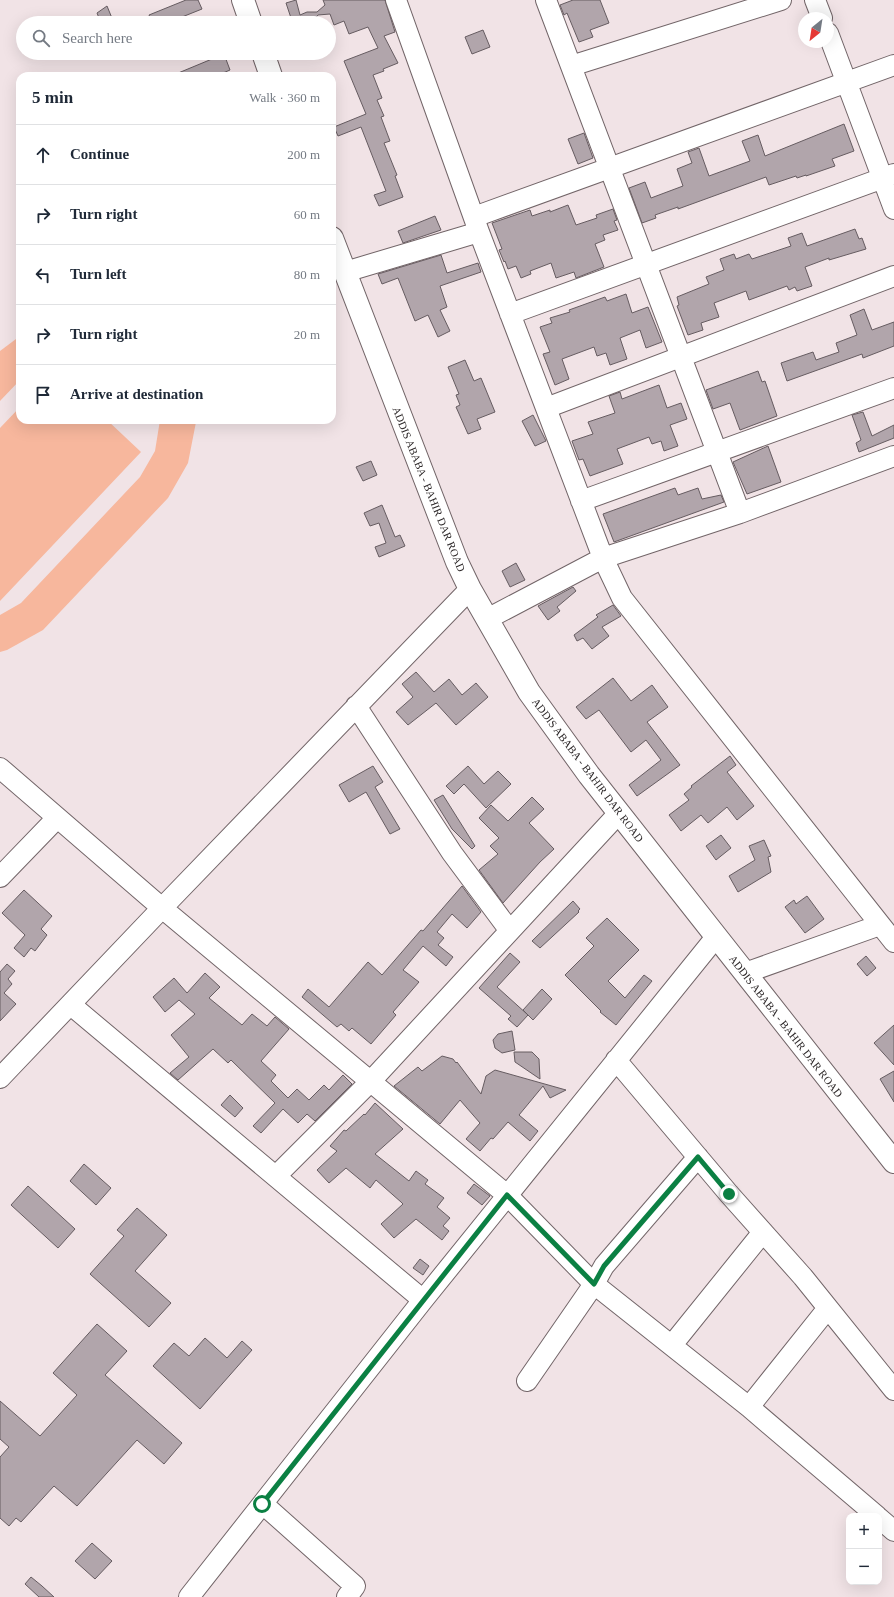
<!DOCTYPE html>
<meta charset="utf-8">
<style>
:root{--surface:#fff;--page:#f6f6f7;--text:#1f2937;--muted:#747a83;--line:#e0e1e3}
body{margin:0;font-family:"Times New Roman",serif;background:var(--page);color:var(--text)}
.controls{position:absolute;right:12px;bottom:12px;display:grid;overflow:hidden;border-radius:8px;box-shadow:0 4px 16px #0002}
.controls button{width:36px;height:36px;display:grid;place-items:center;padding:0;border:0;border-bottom:1px solid var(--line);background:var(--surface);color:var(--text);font:20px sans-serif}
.compass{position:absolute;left:798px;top:12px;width:36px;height:36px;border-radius:50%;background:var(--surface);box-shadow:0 4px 16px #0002;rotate:210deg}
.stop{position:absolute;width:12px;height:12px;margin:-9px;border:3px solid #0b8043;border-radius:50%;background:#fff}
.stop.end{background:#0b8043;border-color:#fff;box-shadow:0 1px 4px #0008}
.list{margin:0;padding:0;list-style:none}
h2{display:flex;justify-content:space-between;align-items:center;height:52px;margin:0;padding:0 16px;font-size:17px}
h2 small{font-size:13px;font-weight:400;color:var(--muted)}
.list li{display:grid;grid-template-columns:26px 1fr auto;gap:12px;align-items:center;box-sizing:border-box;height:60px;padding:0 16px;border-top:1px solid var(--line)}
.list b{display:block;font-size:15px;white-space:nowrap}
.list em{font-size:13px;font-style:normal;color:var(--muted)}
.icon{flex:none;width:22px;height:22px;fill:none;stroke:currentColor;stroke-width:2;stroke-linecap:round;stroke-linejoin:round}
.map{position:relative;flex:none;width:894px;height:1597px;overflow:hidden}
.search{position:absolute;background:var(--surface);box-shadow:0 4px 16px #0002;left:16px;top:16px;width:320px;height:44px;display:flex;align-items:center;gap:10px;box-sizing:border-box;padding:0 14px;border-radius:22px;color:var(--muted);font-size:15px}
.panel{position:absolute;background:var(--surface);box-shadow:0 4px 16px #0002;left:16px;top:72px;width:320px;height:352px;border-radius:12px}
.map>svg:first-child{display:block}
.green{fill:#f7b79d}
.building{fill:#b1a5ab;stroke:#665c61}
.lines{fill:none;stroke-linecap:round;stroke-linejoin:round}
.minor-casing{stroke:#726568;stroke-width:22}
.highway-casing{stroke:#726568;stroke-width:24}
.minor{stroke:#fff;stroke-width:20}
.highway{stroke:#fff;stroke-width:22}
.route{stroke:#0b8043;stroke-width:5}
.labels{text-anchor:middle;stroke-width:3;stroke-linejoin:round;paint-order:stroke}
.street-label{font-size:11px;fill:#2d2829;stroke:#fff}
</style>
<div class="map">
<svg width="894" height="1597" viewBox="0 0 894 1597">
<rect width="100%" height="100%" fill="#f1e3e6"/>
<path class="green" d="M20,336V380L0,401V351Z
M20,407V420H107L141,452L0,601V428Z
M160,420H195L196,422L188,463L168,498L43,630L7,650L0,652V615L21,603L140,477L155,451Z"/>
<path class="building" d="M186,0H198L202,9L167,23H152L149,15Z
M296,0L300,15L307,12H317L325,5L323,0H385L395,32L384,36L398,63L383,69L384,71L373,75L382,98L377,100L384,116L381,117L390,141L384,143L397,175L395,176L403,197L379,206L374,195L386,191L361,127L338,136L334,127L366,114L344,61L378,48L368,27L349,34L344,21L334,25L330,14L318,15L311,23H281L291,18L286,3Z
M573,0H600L609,23L590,30L593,37L579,42L567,13L564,15L560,5Z
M107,6L114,23H101L97,13Z
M483,30L490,47L472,54L465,37Z
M224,54L230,70L216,76H171Z
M844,124L854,151L832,159L835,166L806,176V175L797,178L796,176L769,185L766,177L678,209V207L655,215L656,218L642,223L629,188L645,182L651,198L683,186L677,169L692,163L688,152L699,148L709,176L750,161L742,141L758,135L765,156Z
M584,133L593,158L578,164L568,139Z
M568,205L576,225L597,218L596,215L613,209L617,220L614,221L618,230L603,235L605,240L595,244L604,267L576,278L574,272L556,278L551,263L530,271L531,274L521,278L516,266L508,269L505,261L504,262L499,250L502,249L492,223L530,210L532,216L550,210V212Z
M435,216L441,230L403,243L398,231Z
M855,229L859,239L862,238L866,249L829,260V258L805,267L812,286L797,291L795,287L789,290L787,286L749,300L746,291L714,303L719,317L701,323L703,330L688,335L677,306L679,305L677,297L709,284L706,277L724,270L720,259L734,254L736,259L749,254L752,259L791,246L788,238L802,233L807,246Z
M441,255L447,273L478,263L481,272L440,286L447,307L440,310L450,331L438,337L428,315L415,321L398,278L382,284L378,274Z
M626,294L632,313L648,307L662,342L646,348L640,330L620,338L627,359L610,365L606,353L597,356L594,347L562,359L569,379L555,385L543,354L550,352L540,327L552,323L550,318L570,312L569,310L605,297L607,301Z
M864,309L872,330L894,322V346L863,358L862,354L787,381L781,363L813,352L816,360L839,352L836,343L857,335L850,315Z
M465,360L474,381L481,378L495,412L477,419L481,429L468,434L456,407L460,405L456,395L459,394L448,367Z
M758,371L762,382L765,381L777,416L740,430L730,403L713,409L706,390Z
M659,385L667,408L681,403L687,419L670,425L678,446L664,451L661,441L652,444L649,437L617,449L623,464L590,476L583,459L579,460L572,441L593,434L588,422L615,413L609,396L620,392L622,399Z
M863,412L872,436L894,425V438L859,452L856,443L861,440L852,415Z
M533,415L546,441L535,446L522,421Z
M768,446L781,482L747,494L733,462Z
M371,461L377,475L363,481L356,467Z
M675,488L678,495L698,488L702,499L721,495L724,502L614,542L603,514Z
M382,505L395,537L400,535L405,546L379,557L375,547L386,543L379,523L370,526L364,513Z
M516,563L525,580L510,587L502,571Z
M573,587L576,591L557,607L560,611L548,620L538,606Z
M613,605L621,616L602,627L609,636L592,649L583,638L577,641L574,635L598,617L596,615Z
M416,672L434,692L449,679L462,695L476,683L488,697L456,725L436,703L408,725L396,712L413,697L402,684Z
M613,678L631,701L652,685L668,707L647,722L680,765L637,796L629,785L661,760L646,740L631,752L599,710L586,719L576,707Z
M730,756L736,765L727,772L754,806L737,820L727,807L708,823L701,815L681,831L669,815L689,800L684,794L692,787L691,786Z
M373,766L383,782L375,787L400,829L390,834L366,792L349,802L339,785Z
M468,766L484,784L498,771L511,784L486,808L464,784L454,794L446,786Z
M443,795L475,846L472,849L452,829L434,800Z
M532,797L544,809L529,823L554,849L540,862L503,903L479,870L498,854L490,846L499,838L479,818L491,805L508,821Z
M721,835L731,848L716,860L706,846Z
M764,840L771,856L768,857L771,872L738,892L729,876L755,860L749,846Z
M462,886L481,912L467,928L452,914L437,932L444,938L438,945L453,957L446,966L423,946L403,970L419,982L393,1012L396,1015L371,1044L352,1028L349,1031L341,1024L337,1027L302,997L308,989L329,1007L368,962L382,975L421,930L423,931Z
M24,890L52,916L41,929L47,935L35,951L31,948L24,957L14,948L25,935L2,913Z
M807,896L824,919L805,933L785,907L794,900L796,904Z
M573,901L580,909L578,911L579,912L540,948L532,941Z
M607,918L639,950L608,981L625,998L644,975L652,981L616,1025L600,1012L601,1011L565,975L594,946L586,938Z
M510,953L520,962L497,987L528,1015L517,1027L508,1019L511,1016L479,988Z
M866,956L876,968L867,976L857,964Z
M7,964L15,971L8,979L12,984L4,993L16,1004L0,1021V972Z
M205,973L220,987L209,998L242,1025L252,1014L267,1026L275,1017L289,1029L261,1061L276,1075L271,1081L288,1098L297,1089L309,1100L324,1085L329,1090L343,1075L352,1084L315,1121L307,1114L298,1123L283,1109L261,1133L253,1126L275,1103L231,1060L228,1063L213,1049L178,1080L170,1073L189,1057L171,1035L195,1014L179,1000L165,1012L153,997L174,978L187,993Z
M542,989L552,999L533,1020L523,1010Z
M894,1025V1065L874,1043Z
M512,1031L515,1050L502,1053L495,1048L493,1040L498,1034Z
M514,1052H532L539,1059L540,1079L515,1062Z
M442,1056L453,1059L456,1063L457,1062L481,1094L486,1076L495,1070L566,1090L550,1098L543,1086L519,1115L538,1131L530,1141L508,1122L493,1139L491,1138L480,1151L466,1139L480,1123L460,1100L440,1124L394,1086L418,1067L422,1071Z
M894,1071V1102L880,1079Z
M230,1095L243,1108L235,1117L221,1105Z
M375,1103L403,1129L375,1154L409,1181L416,1171L428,1180L425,1184L444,1198L437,1207L450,1218L443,1226L449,1231L442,1240L416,1219L394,1238L381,1224L403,1204L401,1202L376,1180L370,1188L346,1168L329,1183L317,1170L337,1151L330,1146L344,1130L346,1131L364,1114L365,1115Z
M84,1164L111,1188L96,1205L70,1181Z
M474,1184L490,1196L482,1205L467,1193Z
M28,1186L75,1229L58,1248L11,1205Z
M137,1208L167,1235L135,1271L171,1303L149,1327L90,1274L124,1236L117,1230Z
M420,1259L429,1266L423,1275L413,1268Z
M97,1324L127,1351L105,1375L182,1443L164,1464L137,1440L77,1506L54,1486L21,1522L16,1518L9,1526L0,1518V1457L9,1447L0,1439V1401L40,1436L77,1395L53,1373Z
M205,1338L227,1358L242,1341L252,1350L200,1409L153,1366L174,1343L189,1356Z
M92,1543L112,1561L95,1579L75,1561Z
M31,1577L42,1586L54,1597H39L25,1584Z"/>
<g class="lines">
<defs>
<path id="minor" d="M396,0L479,232L603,558L622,598L894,942
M546,0L740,513
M815,0L822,18
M828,33L894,209
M571,66L781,0
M474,217L894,65
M345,272L479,232
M510,314L894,174
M546,408L894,276
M581,501L894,388
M487,619L603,558L740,513L894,456
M356,706L452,853L510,931
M0,768L162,908L507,1195L594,1284L749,1407L877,1516
M0,877L57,818
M745,973L880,925
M71,1005L423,1300
M616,1060L729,1194L803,1277L894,1390
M0,1078L162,908L470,589
M276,1176L371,1081L619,813
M672,1345L763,1232
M527,1381L594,1284L604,1266L698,1157
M749,1407L828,1308
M263,1504L355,1586L347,1597
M879,1518L894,1531
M189,1597L423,1300L716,937"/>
<path id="highway" d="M243,0L251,23
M263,53L271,76
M332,238L457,562L470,589L529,692L589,775L894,1162"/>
</defs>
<use href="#minor" class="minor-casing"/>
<use href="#highway" class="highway-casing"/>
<use href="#minor" class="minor"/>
<use href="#highway" class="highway"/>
</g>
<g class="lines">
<path class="route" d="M262,1504L507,1195L594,1284L604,1266L698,1157L729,1194"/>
</g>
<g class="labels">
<g class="street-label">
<text transform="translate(429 489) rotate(68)" y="4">ADDIS ABABA - BAHIR DAR ROAD</text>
<text transform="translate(588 770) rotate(53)" y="4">ADDIS ABABA - BAHIR DAR ROAD</text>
<text transform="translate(786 1026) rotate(52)" y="4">ADDIS ABABA - BAHIR DAR ROAD</text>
</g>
</g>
</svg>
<div class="controls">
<button>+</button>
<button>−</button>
</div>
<svg class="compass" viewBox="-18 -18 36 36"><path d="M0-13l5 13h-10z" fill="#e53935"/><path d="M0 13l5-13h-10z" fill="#747a83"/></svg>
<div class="stop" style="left:262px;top:1504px"></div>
<div class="stop end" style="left:729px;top:1194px"></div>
<div class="search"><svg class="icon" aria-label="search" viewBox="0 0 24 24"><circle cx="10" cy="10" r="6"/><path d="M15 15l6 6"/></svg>Search here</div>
<section class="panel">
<h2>5 min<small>Walk · 360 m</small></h2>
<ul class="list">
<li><svg class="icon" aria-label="ahead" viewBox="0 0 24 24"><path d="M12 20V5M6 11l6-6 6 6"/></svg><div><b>Continue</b></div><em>200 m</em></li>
<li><svg class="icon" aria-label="right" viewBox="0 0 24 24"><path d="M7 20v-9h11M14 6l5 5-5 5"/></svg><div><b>Turn right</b></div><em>60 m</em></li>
<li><svg class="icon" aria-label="left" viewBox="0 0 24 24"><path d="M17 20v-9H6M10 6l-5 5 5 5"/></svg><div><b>Turn left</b></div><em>80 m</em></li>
<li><svg class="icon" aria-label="right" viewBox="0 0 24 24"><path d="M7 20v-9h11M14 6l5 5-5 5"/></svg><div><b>Turn right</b></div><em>20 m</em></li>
<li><svg class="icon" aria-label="arrive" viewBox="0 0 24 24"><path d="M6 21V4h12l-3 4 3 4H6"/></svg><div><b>Arrive at destination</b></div></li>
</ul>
</section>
</div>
